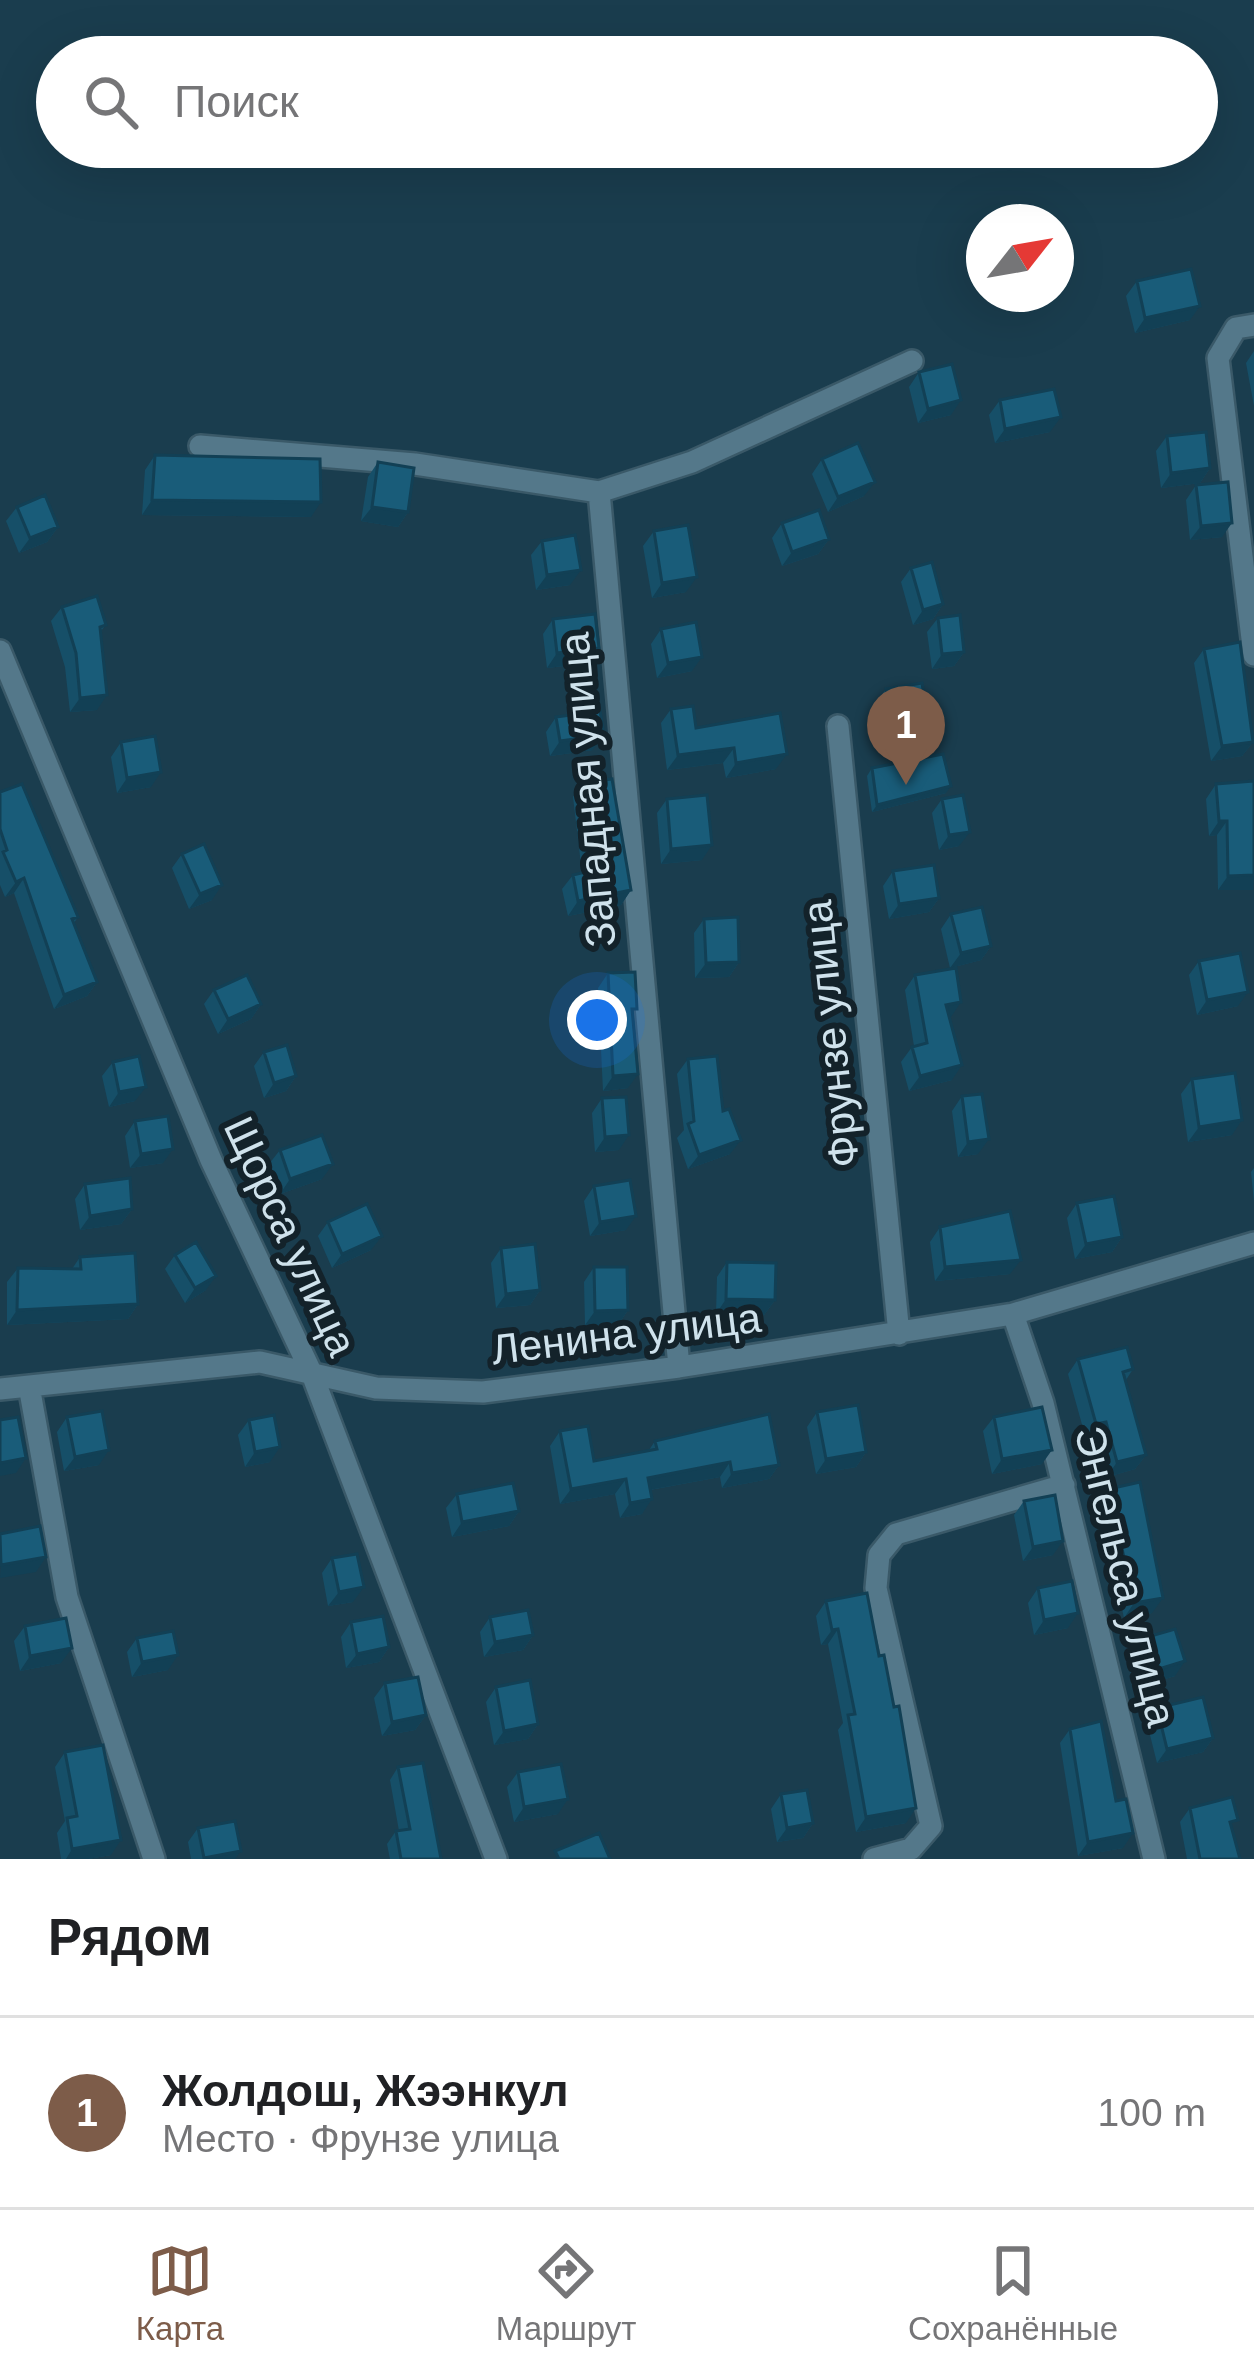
<!DOCTYPE html>
<html lang="ru">
<meta charset="utf-8">
<style>
:root{--surface:#fff;--page:#f6f6f6;--text:#202124;--muted:#757577;--line:#e0e0e0;--accent:#7d5c49}
body{margin:0;font-family:Arial,sans-serif;background:var(--page);color:var(--text)}
.compass{position:absolute;left:966px;top:204px;width:108px;height:108px;border-radius:50%;background:var(--surface);box-shadow:0 12px 48px #0002;rotate:59deg}
.you{position:absolute;left:597px;top:1020px;width:42px;height:42px;margin:-30px;border:9px solid #fff;border-radius:50%;background:#1a73e8;box-shadow:0 0 0 18px #1a73e833}
.badge{display:grid;place-items:center;width:78px;height:78px;border-radius:50%;background:var(--accent);color:#fff;font-size:39px;font-weight:700}
.pin{position:absolute;translate:-50% -99px;filter:drop-shadow(0 3px 6px #0008)}
.pin::after{content:'';position:absolute;top:63px;width:42px;height:36px;background:inherit;clip-path:polygon(0 0,100% 0,50% 100%)}
.list{margin:0;padding:0;list-style:none}
h2{display:flex;justify-content:space-between;align-items:center;height:156px;margin:0;padding:0 48px;font-size:51px}
h2 small{font-size:39px;font-weight:400;color:var(--muted)}
.list li{display:grid;grid-template-columns:78px 1fr auto;gap:36px;align-items:center;box-sizing:border-box;height:192px;padding:0 48px;border-top:3px solid var(--line)}
.list b{display:block;font-size:45px;white-space:nowrap}
.list p{margin:0;font-size:39px;white-space:nowrap;color:var(--muted)}
.list em{font-size:39px;font-style:normal;color:var(--muted)}
.icon{flex:none;width:66px;height:66px;fill:none;stroke:currentColor;stroke-width:2;stroke-linecap:round;stroke-linejoin:round}
.map{position:relative;flex:none;width:1254px;height:1859px;overflow:hidden}
.search{position:absolute;background:var(--surface);box-shadow:0 12px 48px #0002;left:36px;right:36px;top:36px;height:132px;display:flex;align-items:center;gap:30px;box-sizing:border-box;padding:0 42px;border-radius:66px;color:var(--muted);font-size:45px}
.sheet{height:348px;background:var(--surface)}
nav{display:flex;justify-content:space-around;align-items:center;box-sizing:border-box;height:168px;border-top:3px solid var(--line);background:var(--surface);font-size:33px;color:var(--muted)}
nav a{display:grid;justify-items:center;gap:6px}
nav .on{color:var(--accent)}
.map>svg:first-child{display:block}
.lines{fill:none;stroke-linecap:round;stroke-linejoin:round}
.street-casing{stroke:#3a5968;stroke-width:26}
.street{stroke:#54788a;stroke-width:21}
.wall{fill:#164f68}
.shaded-wall{fill:#124055}
.building{fill:#195c79;stroke:#124055;stroke-width:3}
.labels{text-anchor:middle;stroke-width:12;stroke-linejoin:round;paint-order:stroke}
.street-label{font-size:42px;fill:#cfe2ec;stroke:#13222a}
</style>
<div class="map">
<svg width="1254" height="1859" viewBox="0 0 1254 1859">
<rect width="100%" height="100%" fill="#1a3d4e"/>
<g class="lines">
<defs>
<path id="street" d="M1254,325L1236,328L1218,358L1254,655
M200,446L415,464L599,492L692,462L912,361
M599,492L679,1367
M0,651L211,1160L312,1374L496,1859
M838,726L899,1334
M1013,1314L1043,1403L1154,1859
M29,1386L67,1597L154,1859
M0,1389L260,1362L376,1388L483,1392L679,1367L1013,1314L1254,1243
M874,1859L911,1849L931,1826L876,1588L879,1555L896,1534L1064,1485"/>
</defs>
<use href="#street" class="street-casing"/>
<use href="#street" class="street"/>
</g>
<path class="wall" d="M1137,281L1190,320L1135,333L1126,296Z
M1254,351V406L1246,363Z
M919,372L951,415L918,423L909,387Z
M1000,400L1050,432L995,443L989,415Z
M1167,436L1210,468L1200,483L1161,488L1156,451Z
M155,455L311,517L142,515L145,470Z
M822,459L864,496L828,512L812,474Z
M378,462L408,512L398,527L361,521L368,477Z
M1196,485L1222,537L1190,540L1186,500Z
M17,507L58,527L47,542L19,553L6,521Z
M782,523L829,539L818,554L782,566L772,538Z
M654,531L686,592L652,598L643,546Z
M542,541L570,585L536,590L531,555Z
M911,568L943,604L933,619L913,625L901,582Z
M62,607L106,625L100,632L97,710L70,712L65,667L51,621Z
M938,618L964,652L954,666L932,669L927,632Z
M553,619L589,663L547,668L543,634Z
M661,629L692,671L657,678L651,644Z
M1204,649L1253,742L1242,756L1211,761L1194,663Z
M886,689L916,729L880,734L876,703Z
M671,709L696,728L776,769L726,778L723,763L667,770L661,723Z
M556,717L593,750L550,756L546,732Z
M121,742L151,787L117,793L111,757Z
M872,768L946,793L872,812L867,776Z
M583,783L631,890L621,905L568,916L562,889L573,875L582,873L573,797Z
M1216,784L1253,890H1218L1217,835L1209,836L1206,799Z
M0,792L78,917L74,923L97,982L87,996L54,1009L14,893L5,897L0,885Z
M667,799L702,860L661,864L657,813Z
M942,799L959,846L939,850L932,813Z
M182,854L212,900L189,909L172,868Z
M893,871L939,898L929,912L889,919L883,886Z
M951,914L991,946L981,960L950,968L941,929Z
M704,919L739,962L729,977L695,978L694,933Z
M1199,961L1238,1006L1197,1015L1189,975Z
M608,973L628,1088L603,1091L598,988Z
M915,975L951,1017H949L952,1080L909,1091L901,1062L912,1047L914,1046L905,990Z
M214,990L261,1004L251,1019L218,1034L204,1004Z
M264,1052L296,1076L286,1091L264,1098L254,1066Z
M688,1059L723,1111L730,1154L688,1169L677,1138L684,1130L677,1074Z
M113,1062L135,1101L109,1107L102,1076Z
M1192,1079L1232,1135L1188,1142L1181,1094Z
M962,1096L978,1154L958,1157L952,1111Z
M602,1098L619,1150L595,1152L592,1113Z
M135,1121L163,1163L130,1168L125,1136Z
M280,1150L322,1179L280,1194L269,1164Z
M1254,1168V1202L1251,1172Z
M85,1184L132,1209L121,1224L80,1230L75,1199Z
M594,1186L626,1230L590,1236L584,1201Z
M1077,1203L1122,1237L1112,1252L1075,1259L1067,1218Z
M328,1222L371,1250L332,1268L318,1236Z
M940,1227L1010,1274L935,1281L930,1242Z
M501,1248L540,1290L530,1305L496,1308L491,1263Z
M175,1255L206,1290L185,1303L165,1269Z
M80,1257L138,1304L128,1319L7,1325V1282L18,1268L72,1269Z
M727,1262L775,1300L764,1315L716,1314L717,1277Z
M594,1267L628,1310L618,1325H585L584,1282Z
M1078,1359L1133,1369L1126,1380L1146,1455L1135,1469L1107,1477L1096,1437L1086,1439L1068,1374Z
M817,1412L866,1452L856,1467L816,1474L807,1427Z
M67,1417L99,1465L64,1471L57,1432Z
M994,1417L1042,1464L992,1474L983,1431Z
M249,1420L270,1462L245,1467L238,1435Z
M560,1431L594,1461L649,1450L655,1441L779,1465L769,1479L722,1488L720,1477L650,1490L642,1514L620,1518L615,1494L560,1504L550,1446Z
M1109,1489L1152,1613L1124,1618L1099,1504Z
M457,1494L519,1511L509,1526L452,1537L446,1508Z
M1024,1501L1053,1555L1023,1561L1014,1515Z
M332,1558L353,1602L328,1606L322,1573Z
M1038,1588L1068,1628L1034,1635L1028,1603Z
M826,1601L879,1656L906,1823L856,1832L838,1730L843,1723L828,1644L821,1645L816,1616Z
M490,1617L533,1635L523,1650L484,1657L480,1632Z
M351,1622L389,1647L379,1662L346,1668L341,1637Z
M25,1626L61,1663L20,1671L14,1641Z
M137,1638L168,1670L132,1677L127,1652Z
M1137,1640L1175,1676L1135,1688L1126,1655Z
M385,1683L426,1715L415,1730L382,1736L374,1698Z
M496,1687L538,1724L528,1739L494,1745L486,1702Z
M1157,1708L1213,1738L1203,1752L1157,1763L1147,1723Z
M1070,1729L1123,1848L1078,1856L1060,1743Z
M65,1752L111,1855L88,1859H61L57,1833L65,1821L55,1767Z
M398,1767L441,1859H390L387,1844L396,1831H399L390,1780Z
M518,1772L558,1814L514,1822L507,1787Z
M781,1794L813,1823L803,1838L777,1842L771,1809Z
M1190,1808L1232,1829L1240,1859H1187L1180,1822Z
M198,1828L235,1859H191L188,1842Z"/>
<path class="shaded-wall" d="M1200,306L1190,320L1135,333L1145,318Z
M961,400L951,415L918,423L928,409Z
M1061,417L1050,432L995,443L1005,429Z
M1210,468L1200,483L1161,488L1171,473Z
M875,482L864,496L828,512L838,497Z
M152,500L321,502L311,517L142,515Z
M372,507L408,512L398,527L361,521Z
M1232,523L1222,537L1190,540L1201,526Z
M58,527L47,542L19,553L30,538Z
M829,539L818,554L782,566L792,552Z
M581,570L570,585L536,590L547,575Z
M697,577L686,592L652,598L662,583Z
M943,604L933,619L913,625L923,610Z
M599,648L589,663L547,668L557,653Z
M964,652L954,666L932,669L942,654Z
M702,657L692,671L657,678L668,663Z
M107,695L97,710L70,712L80,698Z
M927,714L916,729L880,734L891,719Z
M604,735L593,750L550,756L560,741Z
M1253,742L1242,756L1211,761L1222,746Z
M734,748L723,763L667,770L678,755Z
M787,754L776,769L726,778L736,763Z
M161,772L151,787L117,793L127,778Z
M951,786L946,793L872,812L877,805Z
M1219,821H1227L1217,835L1209,836Z
M970,832L959,846L939,850L949,835Z
M712,845L702,860L661,864L671,849Z
M1254,875L1253,890H1218L1228,876Z
M24,878L14,893L5,897L16,882Z
M222,885L212,900L189,909L200,894Z
M631,890L621,905L568,916L578,901Z
M939,898L929,912L889,919L899,904Z
M991,946L981,960L950,968L961,953Z
M739,962L729,977L695,978L706,963Z
M97,982L87,996L54,1009L64,995Z
M1248,992L1238,1006L1197,1015L1207,1000Z
M961,1002L951,1017L935,1019L946,1005Z
M261,1004L251,1019L218,1034L228,1019Z
M962,1065L952,1080L909,1091L920,1076Z
M638,1074L628,1088L603,1091L613,1076Z
M296,1076L286,1091L264,1098L274,1083Z
M146,1087L135,1101L109,1107L119,1092Z
M1242,1120L1232,1135L1188,1142L1199,1127Z
M629,1135L619,1150L595,1152L605,1137Z
M989,1139L978,1154L958,1157L968,1142Z
M741,1140L730,1154L688,1169L699,1155Z
M173,1149L163,1163L130,1168L141,1154Z
M333,1164L322,1179L280,1194L290,1179Z
M132,1209L121,1224L80,1230L90,1216Z
M636,1216L626,1230L590,1236L600,1222Z
M382,1236L371,1250L332,1268L342,1254Z
M1122,1237L1112,1252L1075,1259L1086,1244Z
M1021,1260L1010,1274L935,1281L945,1267Z
M216,1276L206,1290L185,1303L195,1288Z
M540,1290L530,1305L496,1308L506,1294Z
M726,1299L775,1300L764,1315L716,1314Z
M138,1304L128,1319L7,1325L17,1310Z
M628,1310L618,1325H585L595,1311Z
M1106,1422L1096,1437L1086,1439L1096,1424Z
M280,1447L270,1462L245,1467L255,1452Z
M109,1450L99,1465L64,1471L75,1457Z
M1052,1450L1042,1464L992,1474L1002,1459Z
M866,1452L856,1467L816,1474L826,1459Z
M1146,1455L1135,1469L1107,1477L1117,1462Z
M26,1458L16,1473L0,1476V1463Z
M730,1462L720,1477L638,1492L648,1478Z
M779,1465L769,1479L722,1488L732,1473Z
M626,1479L615,1494L560,1504L571,1489Z
M652,1499L642,1514L620,1518L630,1503Z
M519,1511L509,1526L452,1537L462,1522Z
M1063,1541L1053,1555L1023,1561L1033,1547Z
M46,1557L36,1572L0,1578L1,1565Z
M364,1587L353,1602L328,1606L339,1592Z
M1163,1598L1152,1613L1124,1618L1134,1603Z
M1078,1613L1068,1628L1034,1635L1044,1620Z
M838,1629L828,1644L821,1645L832,1630Z
M533,1635L523,1650L484,1657L495,1642Z
M389,1647L379,1662L346,1668L357,1654Z
M72,1648L61,1663L20,1671L30,1656Z
M178,1655L168,1670L132,1677L142,1662Z
M1185,1661L1175,1676L1135,1688L1146,1673Z
M426,1715L415,1730L382,1736L392,1722Z
M538,1724L528,1739L494,1745L504,1731Z
M1213,1738L1203,1752L1157,1763L1167,1749Z
M568,1799L558,1814L514,1822L524,1807Z
M916,1808L906,1823L856,1832L866,1817Z
M813,1823L803,1838L777,1842L787,1828Z
M1133,1833L1123,1848L1078,1856L1088,1842Z
M121,1840L111,1855L88,1859H66L72,1849Z
M241,1851L235,1859H203L204,1858Z"/>
<path class="building" d="M1191,269L1200,306L1145,318L1137,281Z
M952,364L961,400L928,409L919,372Z
M1054,389L1061,417L1005,429L1000,400Z
M1206,432L1210,468L1171,473L1167,436Z
M858,443L875,482L838,497L822,459Z
M155,455L320,459L321,502L152,500Z
M378,462L414,468L408,512L372,507Z
M1228,482L1232,523L1201,526L1196,485Z
M45,495L58,527L30,538L17,507Z
M819,510L829,539L792,552L782,523Z
M688,525L697,577L662,583L654,531Z
M575,535L581,570L547,575L542,541Z
M932,562L943,604L923,610L911,568Z
M97,596L106,625L100,627L107,695L80,698L76,653L62,607Z
M595,614L599,648L557,653L553,619Z
M960,615L964,652L942,654L938,618Z
M696,622L702,657L668,663L661,629Z
M1240,642L1253,742L1222,746L1204,649Z
M922,683L927,714L891,719L886,689Z
M693,706L696,728L780,713L787,754L736,763L734,748L678,755L671,709Z
M600,711L604,735L560,741L556,717Z
M155,736L161,772L127,778L121,742Z
M943,754L951,786L877,805L872,768Z
M612,779L631,890L578,901L573,875L593,870L583,783Z
M1254,781V875L1228,876L1227,821H1219L1216,784Z
M22,784L78,917L72,919L97,982L64,995L24,878L16,882L3,852L7,850L0,829V792Z
M707,795L712,845L671,849L667,799Z
M963,795L970,832L949,835L942,799Z
M204,844L222,885L200,894L182,854Z
M934,865L939,898L899,904L893,871Z
M982,907L991,946L961,953L951,914Z
M738,917L739,962L706,963L704,919Z
M1240,953L1248,992L1207,1000L1199,961Z
M956,968L961,1002L946,1005L962,1065L920,1076L912,1047L927,1043L915,975Z
M635,972L637,1009H632L638,1074L613,1076L608,973Z
M247,975L261,1004L228,1019L214,990Z
M287,1045L296,1076L274,1083L264,1052Z
M139,1056L146,1087L119,1092L113,1062Z
M717,1056L723,1111L729,1109L741,1140L699,1155L688,1124L694,1121L688,1059Z
M1235,1073L1242,1120L1199,1127L1192,1079Z
M982,1094L989,1139L968,1142L962,1096Z
M626,1097L629,1135L605,1137L602,1098Z
M168,1116L173,1149L141,1154L135,1121Z
M322,1135L333,1164L290,1179L280,1150Z
M130,1178L132,1209L90,1216L85,1184Z
M630,1180L636,1216L600,1222L594,1186Z
M1114,1196L1122,1237L1086,1244L1077,1203Z
M367,1204L382,1236L342,1254L328,1222Z
M1010,1211L1021,1260L945,1267L940,1227Z
M196,1242L216,1276L195,1288L175,1255Z
M535,1244L540,1290L506,1294L501,1248Z
M135,1253L138,1304L17,1310L18,1268L81,1269L80,1257Z
M727,1262L776,1263L775,1300L726,1299Z
M594,1267H627L628,1310L595,1311Z
M1127,1347L1133,1369L1123,1372L1146,1455L1117,1462L1106,1422L1096,1424L1078,1359Z
M858,1405L866,1452L826,1459L817,1412Z
M1042,1407L1052,1450L1002,1459L994,1417Z
M102,1411L109,1450L75,1457L67,1417Z
M769,1414L779,1465L732,1473L730,1462L648,1478L652,1499L630,1503L626,1479L571,1489L560,1431L588,1426L594,1461L657,1449L655,1441Z
M274,1415L280,1447L255,1452L249,1420Z
M18,1417L26,1458L0,1463V1420Z
M1140,1482L1163,1598L1134,1603L1109,1489Z
M513,1483L519,1511L462,1522L457,1494Z
M1055,1495L1063,1541L1033,1547L1024,1501Z
M40,1526L46,1557L1,1565L0,1534Z
M357,1554L364,1587L339,1592L332,1558Z
M1072,1581L1078,1613L1044,1620L1038,1588Z
M867,1593L879,1656L884,1655L894,1707L899,1706L916,1808L866,1817L848,1715L855,1714L838,1629L832,1630L826,1601Z
M528,1610L533,1635L495,1642L490,1617Z
M383,1616L389,1647L357,1654L351,1622Z
M66,1618L72,1648L30,1656L25,1626Z
M1175,1629L1185,1661L1146,1673L1137,1640Z
M173,1631L178,1655L142,1662L137,1638Z
M418,1677L426,1715L392,1722L385,1683Z
M530,1680L538,1724L504,1731L496,1687Z
M1203,1697L1213,1738L1167,1749L1157,1708Z
M1101,1721L1116,1801L1126,1799L1133,1833L1088,1842L1070,1729Z
M103,1745L121,1840L72,1849L67,1818L77,1816L65,1752Z
M423,1763L441,1859H401L396,1831L410,1829L398,1767Z
M561,1764L568,1799L524,1807L518,1772Z
M807,1790L813,1823L787,1828L781,1794Z
M1232,1797L1238,1820L1230,1822L1240,1859H1200L1190,1808Z
M235,1821L241,1851L204,1858L198,1828Z
M599,1833L610,1859H559L555,1851Z"/>
<g class="labels">
<g class="street-label">
<text transform="translate(587 790) rotate(-95)" y="15">Западная улица</text>
<text transform="translate(830 1034) rotate(-96)" y="15">Фрунзе улица</text>
<text transform="translate(291 1236) rotate(65)" y="15">Щорса улица</text>
<text transform="translate(626 1333) rotate(-7)" y="15">Ленина улица</text>
<text transform="translate(1126 1576) rotate(76)" y="15">Энгельса улица</text>
</g>
</g>
</svg>
<svg class="compass" viewBox="-18 -18 36 36"><path d="M0-13l5 13h-10z" fill="#e53935"/><path d="M0 13l5-13h-10z" fill="#757577"/></svg>
<div class="you"></div>
<div class="pin badge" style="left:906px;top:785px">1</div>
<div class="search"><svg class="icon" aria-label="search" viewBox="0 0 24 24"><circle cx="10" cy="10" r="6"/><path d="M15 15l6 6"/></svg>Поиск</div>
</div>
<section class="sheet">
<h2>Рядом<small></small></h2>
<ul class="list">
<li><span class="badge">1</span><div><b>Жолдош, Жээнкул</b><p>Место · Фрунзе улица</p></div><em>100 m</em></li>
</ul>
</section>
<nav>
<a class="on"><svg class="icon" aria-label="map" viewBox="0 0 24 24"><path d="M3 6l6-2 6 2 6-2v14l-6 2-6-2-6 2zM9 4v14M15 6v14"/></svg>Карта</a>
<a><svg class="icon" aria-label="directions" viewBox="0 0 24 24"><path d="M12 3l9 9-9 9-9-9zM9 14v-3h6M13 9l2 2-2 2"/></svg>Маршрут</a>
<a><svg class="icon" aria-label="saved" viewBox="0 0 24 24"><path d="M7 4h10v16l-5-4-5 4z"/></svg>Сохранённые</a>
</nav>
